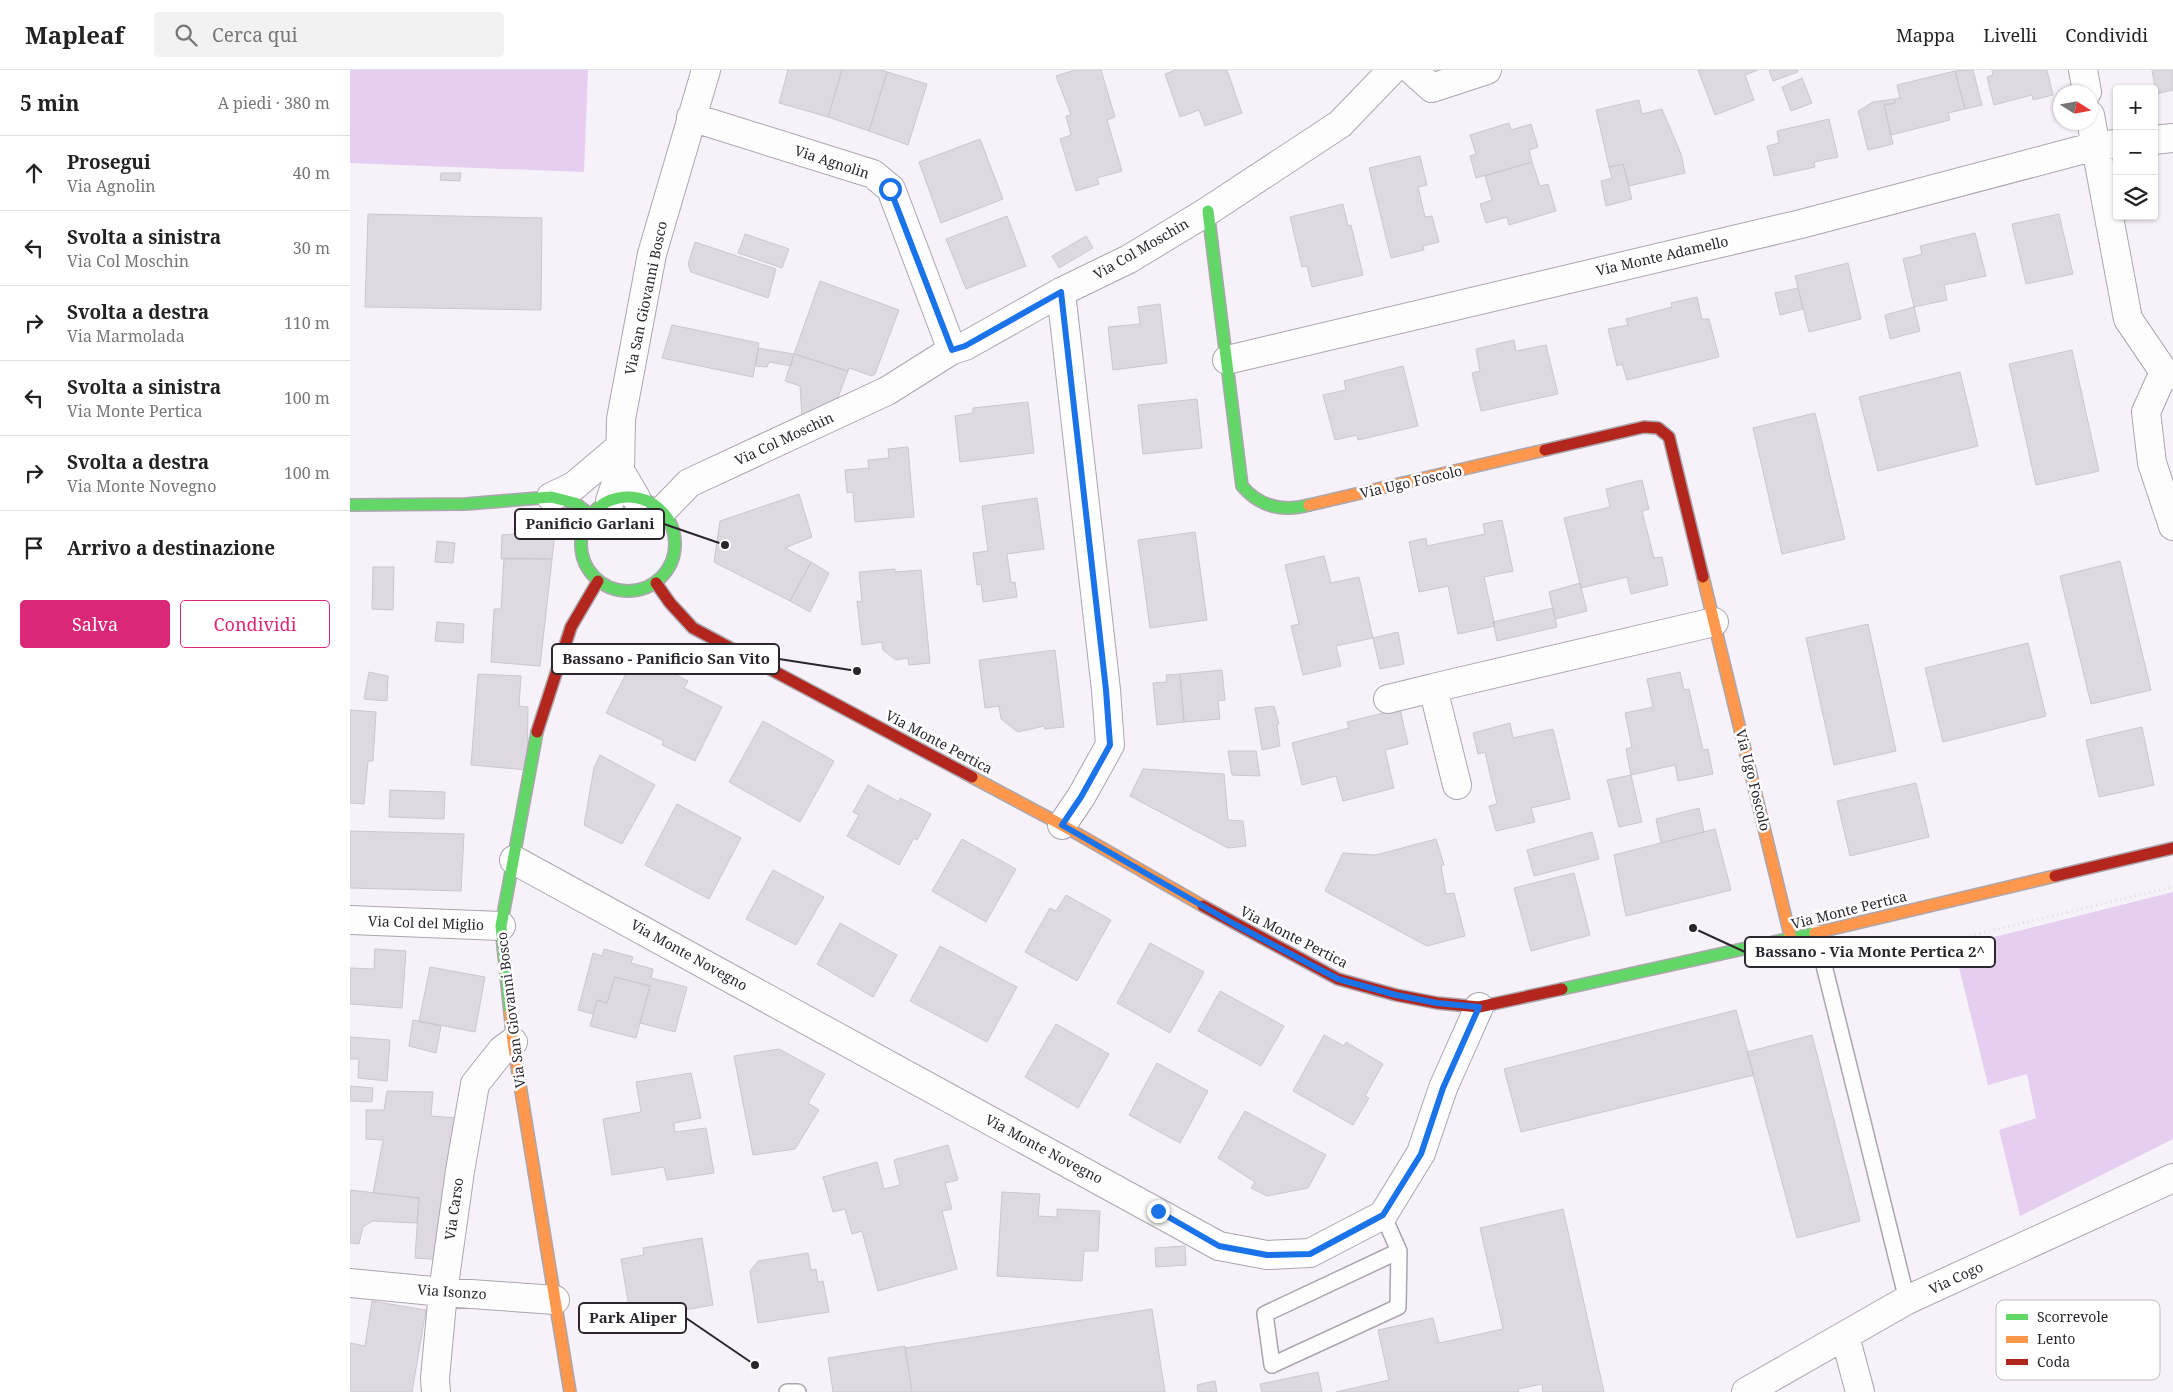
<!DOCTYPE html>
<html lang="it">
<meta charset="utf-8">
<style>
:root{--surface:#fff;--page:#f2f2f2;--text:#222;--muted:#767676;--line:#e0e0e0;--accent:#db2777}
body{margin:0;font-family:"Noto Serif",serif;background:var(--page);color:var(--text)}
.controls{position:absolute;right:15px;top:15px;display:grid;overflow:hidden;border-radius:5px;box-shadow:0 1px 4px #0004}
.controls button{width:45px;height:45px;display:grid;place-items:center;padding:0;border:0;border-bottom:1px solid var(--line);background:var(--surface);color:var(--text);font:25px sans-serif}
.compass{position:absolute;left:1703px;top:15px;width:45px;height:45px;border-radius:50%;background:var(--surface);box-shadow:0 1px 4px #0004;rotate:101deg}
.stop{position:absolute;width:15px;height:15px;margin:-11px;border:4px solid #1a73e8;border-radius:50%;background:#fff}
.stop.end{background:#1a73e8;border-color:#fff;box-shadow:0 1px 5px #0008}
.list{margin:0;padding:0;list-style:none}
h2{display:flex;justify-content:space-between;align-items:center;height:65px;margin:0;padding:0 20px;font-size:21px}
h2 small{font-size:16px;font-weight:400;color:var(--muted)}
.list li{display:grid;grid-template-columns:32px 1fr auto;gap:15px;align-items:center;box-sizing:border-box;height:75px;padding:0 20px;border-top:1px solid var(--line)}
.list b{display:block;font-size:19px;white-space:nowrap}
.list p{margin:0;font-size:16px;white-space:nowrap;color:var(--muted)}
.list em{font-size:16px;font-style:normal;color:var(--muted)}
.actions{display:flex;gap:10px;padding:15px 20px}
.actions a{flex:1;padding:11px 0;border:1px solid var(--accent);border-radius:5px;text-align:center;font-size:18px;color:var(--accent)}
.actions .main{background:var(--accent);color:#fff}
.icon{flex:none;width:28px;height:28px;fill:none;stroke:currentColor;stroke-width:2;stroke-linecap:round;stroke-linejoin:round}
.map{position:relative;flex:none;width:1823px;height:1322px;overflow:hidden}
header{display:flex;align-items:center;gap:30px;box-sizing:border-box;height:70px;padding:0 25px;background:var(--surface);border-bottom:1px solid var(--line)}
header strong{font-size:24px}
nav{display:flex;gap:28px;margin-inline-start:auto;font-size:18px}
.search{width:350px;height:45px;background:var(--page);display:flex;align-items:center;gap:12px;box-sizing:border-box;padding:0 18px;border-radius:5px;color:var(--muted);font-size:19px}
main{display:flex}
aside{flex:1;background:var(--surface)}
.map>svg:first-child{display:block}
.green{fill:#e5cef0}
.building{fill:#ded8e0;stroke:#ccc7cf}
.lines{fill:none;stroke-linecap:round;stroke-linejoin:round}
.lane-casing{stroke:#aba6ae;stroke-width:18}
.street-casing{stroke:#aba6ae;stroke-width:30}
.fast-casing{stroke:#aba6ae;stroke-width:14}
.slow-casing{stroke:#aba6ae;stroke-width:14}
.jam-casing{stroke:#aba6ae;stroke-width:14}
.path{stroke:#dfdde0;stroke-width:3;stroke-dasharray:1 4;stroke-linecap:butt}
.lane{stroke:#fefdfe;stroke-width:15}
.street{stroke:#fefdfe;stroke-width:28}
.fast{stroke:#63d668;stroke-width:11}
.slow{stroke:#ff974d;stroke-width:11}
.jam{stroke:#b3261e;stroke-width:11}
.route{stroke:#1a73e8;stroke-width:6}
.labels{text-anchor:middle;stroke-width:5;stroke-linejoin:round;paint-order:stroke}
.street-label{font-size:14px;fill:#2b262e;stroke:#fff}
.key{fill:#fff;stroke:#bfbec0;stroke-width:1}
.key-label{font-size:14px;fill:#2b262e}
.leader{fill:none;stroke:#2b262e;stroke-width:2}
.callout-dot{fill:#2b262e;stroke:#fff;stroke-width:2}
.callout{fill:#fff;stroke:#2b262e;stroke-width:2}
.callout-label{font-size:15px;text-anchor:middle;font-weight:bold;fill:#2b262e}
</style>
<header>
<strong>Mapleaf</strong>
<div class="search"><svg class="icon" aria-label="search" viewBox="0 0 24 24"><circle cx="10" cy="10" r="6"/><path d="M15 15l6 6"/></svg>Cerca qui</div>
<nav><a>Mappa</a><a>Livelli</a><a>Condividi</a></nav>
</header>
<main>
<aside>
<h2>5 min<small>A piedi · 380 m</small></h2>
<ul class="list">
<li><svg class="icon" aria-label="ahead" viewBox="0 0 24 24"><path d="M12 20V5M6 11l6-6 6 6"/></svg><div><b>Prosegui</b><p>Via Agnolin</p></div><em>40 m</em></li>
<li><svg class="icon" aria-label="left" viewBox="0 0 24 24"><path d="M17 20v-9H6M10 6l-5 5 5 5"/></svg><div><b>Svolta a sinistra</b><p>Via Col Moschin</p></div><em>30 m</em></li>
<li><svg class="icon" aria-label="right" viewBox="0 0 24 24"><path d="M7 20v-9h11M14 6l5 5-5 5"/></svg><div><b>Svolta a destra</b><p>Via Marmolada</p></div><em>110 m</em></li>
<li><svg class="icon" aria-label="left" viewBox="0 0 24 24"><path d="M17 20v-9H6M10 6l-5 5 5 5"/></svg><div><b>Svolta a sinistra</b><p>Via Monte Pertica</p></div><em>100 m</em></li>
<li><svg class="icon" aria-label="right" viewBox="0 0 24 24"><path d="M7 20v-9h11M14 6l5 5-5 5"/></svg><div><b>Svolta a destra</b><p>Via Monte Novegno</p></div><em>100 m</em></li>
<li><svg class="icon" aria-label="arrive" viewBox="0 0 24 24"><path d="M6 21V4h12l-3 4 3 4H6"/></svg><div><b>Arrivo a destinazione</b></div></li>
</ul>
<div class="actions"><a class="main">Salva</a><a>Condividi</a></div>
</aside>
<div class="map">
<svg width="1823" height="1322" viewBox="0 0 1823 1322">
<rect width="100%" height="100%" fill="#f7f1fa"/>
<path class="green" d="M0,0H238L234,102L0,93Z
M1823,822V1069L1670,1146L1649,1060L1686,1048L1677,1004L1638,1015L1604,877Z"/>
<path class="building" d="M438,0H492L478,47L429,33Z
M492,0H531L537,2L519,61L478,47Z
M725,0H751L765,47L757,50L772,101L747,108L749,114L726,121L710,69L721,65L716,46L721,45L706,6Z
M826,0H877L892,43L855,56L849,40L830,47L815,4Z
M1348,0H1408L1395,5L1404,30L1365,45Z
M1419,0H1447L1448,2L1423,11Z
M1623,0L1632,35L1615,39L1605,1Z
M1642,0H1697L1703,25L1683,30L1682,25L1644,35L1637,7L1643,5Z
M1802,0H1823V20L1806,24Z
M1605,1L1615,39L1598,43L1600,50L1541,65L1534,35L1545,33V29L1550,28L1547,15Z
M537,2L577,14L558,75L519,61Z
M1452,8L1462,33L1441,41L1432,17Z
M1545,29V33L1534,35L1543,74L1518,80L1508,41L1523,32Z
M1289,30L1292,44L1312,39L1331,84L1335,103L1279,116L1273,94L1259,97L1246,40Z
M1479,49L1488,87L1464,92L1465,97L1424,106L1417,76L1429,73L1427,61Z
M1159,53L1161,60L1181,54L1188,77L1179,80L1182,92L1126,108L1120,86L1126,84L1120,65Z
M630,69L653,129L591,153L569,92Z
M1070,86L1077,115L1068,117L1075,147L1082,146L1089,172L1073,176L1074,180L1041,188L1019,98Z
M1182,92L1190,116L1198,114L1206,141L1159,155L1157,147L1136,153L1130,134L1142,130L1135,106Z
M1273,94L1282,129L1256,136L1251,111L1262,108L1259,97Z
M91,103H111L110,111L90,110Z
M993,134L998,156L1001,155L1013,205L962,217L957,196L952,197L940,147Z
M18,144L192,148L191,240L15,237Z
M1709,144L1723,204L1676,214L1662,154Z
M657,146L676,196L616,219L596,169Z
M1625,163L1636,206L1594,215L1597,230L1564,237L1553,189L1572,184L1570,176Z
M395,164L439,179L432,198L388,183Z
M736,166L743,178L709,198L702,186Z
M345,172L426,199L418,228L341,202L338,194Z
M1498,193L1511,249L1459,262L1445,206Z
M470,211L549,240L525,304L522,306L499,298L498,301L444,284Z
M1448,218L1453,239L1430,245L1425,223Z
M1347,227L1352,249H1359L1369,287L1277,310L1272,294L1267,296L1258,259L1278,255L1276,249L1322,237L1321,233Z
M810,234L817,293L763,300L758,257L790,254L788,237Z
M1564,237L1570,261L1540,269L1535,245Z
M322,255L409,273L403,307L312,288Z
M1164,270L1166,281L1196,275L1208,324L1131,341L1122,303L1130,301L1126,279Z
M408,278L444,284L441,296L419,292L417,297L406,296Z
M1722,280L1749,401L1686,415L1659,294Z
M444,284L498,301L487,330L452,346L450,316L435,311Z
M1053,296L1068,356L1008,370L1007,365L985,370L973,325L996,320L994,311Z
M1610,302L1628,376L1528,401L1509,327Z
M847,329L852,378L793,384L788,335Z
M678,332L684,383L610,392L605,346L623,343V338Z
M1465,343L1495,469L1432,484L1403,358Z
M558,377L564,447L505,452L503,422L497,423L495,400L519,398L518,390L539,388L538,379Z
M1292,410L1299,439L1292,441L1304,488L1312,487L1318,515L1281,524L1277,507L1231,518L1214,448L1260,437L1256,419Z
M449,424L462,467L435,478L461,492L440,531L364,492L370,451Z
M687,428L694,479L657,484L661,513L665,512L667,527L633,532L631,514L627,515L623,483L638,481L632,436Z
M1152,450L1163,501L1134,507L1145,556L1108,564L1098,516L1069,522L1059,472L1076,468L1077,476L1135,464L1133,454Z
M205,461L202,489H151L152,465Z
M845,462L857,550L800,558L788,470Z
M87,471L105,473L103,493L85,492Z
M974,486L981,513L1009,507L1023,568L986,576L991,596L953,605L941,556L949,554L935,495Z
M154,488L202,489L190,596L141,592L144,539H151Z
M1770,491L1801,620L1741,634L1710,506Z
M461,492L479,503L460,542L440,531Z
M23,497H44L43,540L22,539Z
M545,499V502L571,500L580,593L559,595L558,588L546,590L533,580L532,572L512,575L507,531L512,532L509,502Z
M1230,513L1237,541L1205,549L1199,522Z
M1203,538L1207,557L1147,571L1143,552Z
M87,552L114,554L113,573L85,571Z
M1518,554L1546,681L1484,695L1456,568Z
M1048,562L1054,594L1030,599L1023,568Z
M1678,573L1696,646L1593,672L1575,598Z
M705,580L714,657L695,659L694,656L668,662L651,649L649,636L635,638L629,590Z
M286,584L338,611L334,618L372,637L345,691L312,675L314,671L256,643Z
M872,600L875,630L868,631L870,649L834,652L830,604Z
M19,602L38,606L37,631L14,629Z
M1330,602L1334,620L1339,619L1353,680L1358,679L1363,704L1328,711L1325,695L1281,705L1276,679L1282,677L1275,643L1303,637L1297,609Z
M128,604L171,606L169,636L178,637L177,700L121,695Z
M830,604L834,652L807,655L803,613L817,612L816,605Z
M924,636L929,654L927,655L930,676L912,680L905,638Z
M1050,639L1058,674L1035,680L1044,718L993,731L986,706L952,715L942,673L999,658L997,652Z
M0,640L26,642L23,691H18L14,734L0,733Z
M413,651L484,691L450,752L379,712Z
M1160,653L1163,668L1203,659L1220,729L1181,738L1185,752L1146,761L1139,736L1147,734L1135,682L1128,684L1123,663Z
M1792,657L1804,715L1749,727L1736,670Z
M878,681H906L910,706L882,705Z
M250,685L305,715L272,774L234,755L244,698Z
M793,699L874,704L878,750L893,751L896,776L878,778L780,726Z
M1281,705L1292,752L1269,757L1257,710Z
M1566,713L1579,767L1500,786L1487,731Z
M518,715L549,732L550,728L581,744L567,770L564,768L549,795L497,766L509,745L503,742Z
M40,720L95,722L94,749L39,747Z
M327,734L391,768L359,829L295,795Z
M1349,738L1354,762L1311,773L1306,749Z
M1365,759L1381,820L1276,846L1264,785Z
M0,761L114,764L111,821L0,818Z
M1242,762L1249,789L1184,806L1177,780Z
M612,769L666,799L636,852L582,821Z
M1086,769L1094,795L1091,796L1096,824L1104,823L1115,866L1077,876L975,821L993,783L1026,785Z
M423,800L474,827L446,875L396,849Z
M1224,803L1240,865L1181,881L1164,818Z
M716,825L761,850L727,911L675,882L700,838L706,841Z
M490,853L547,885L523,927L467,894Z
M800,873L854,902L820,963L767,933Z
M590,876L667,917L637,972L560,931Z
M25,879L56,881L52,938L0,934V898L24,899Z
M254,879L283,887L281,893L303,899L301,908L337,917L325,962L290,953L300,916L265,907L257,933L247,930L243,944L228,940L243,883L252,886Z
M80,897L135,907L125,962L69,951Z
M265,907L300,916L286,968L240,956L247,930L257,933Z
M870,921L934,956L911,996L848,961Z
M1386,940L1404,1005L1171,1062L1154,999Z
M63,950L91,956L86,983L59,976Z
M706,954L759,984L728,1038L675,1007Z
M974,965L994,976L996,972L1033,994L1015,1026L1019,1028L1003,1055L943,1021Z
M1462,965L1510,1151L1447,1168L1397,982Z
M0,967L40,970L37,1011L8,1008L9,989H0Z
M429,979L475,1004L458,1033L469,1040L445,1079L403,1085L384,986Z
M807,993L858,1021L830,1073L779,1045Z
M341,1003L351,1048L324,1053L325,1062L356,1058L364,1103L317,1110L314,1097L262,1105L253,1049L291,1042L286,1012Z
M0,1016L23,1018L22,1032L0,1031Z
M37,1021L83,1022L81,1046L108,1048L94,1190L65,1188L69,1128L23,1123L33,1070L16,1069V1040H34Z
M895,1041L976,1085L958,1118L917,1126L901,1118L905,1112L868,1088Z
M598,1075L608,1110L595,1113L602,1139L592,1141L607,1199L528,1221L512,1161L502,1164L495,1139L483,1142L473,1107L527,1092L534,1119L550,1115L544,1090Z
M0,1120L69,1128L67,1153L22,1151L13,1157L9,1174L0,1173Z
M652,1122L690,1124L688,1146L707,1147V1139L750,1141L748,1181H734L732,1211L647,1206Z
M1213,1139L1254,1322H1193L1192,1314L1168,1319L1169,1322H986L1039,1310L1028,1260L1083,1248L1089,1273L1153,1259L1130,1158Z
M352,1168L363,1235L281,1249L271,1189L294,1185L293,1178Z
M835,1176L836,1195L806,1197L805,1178Z
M458,1183L461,1200L466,1199L468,1212L473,1211L479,1242L408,1253L400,1201L408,1191Z
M22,1231L76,1240L62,1322H0V1273L15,1276Z
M802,1239L815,1322H562L555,1278Z
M555,1276L562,1322H483L478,1288Z
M968,1302L972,1322H912L910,1314Z
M865,1311L867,1322H848L847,1315Z"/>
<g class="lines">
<defs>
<path id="lane" d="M1466,863L1557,1230
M1033,1145L1049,1181L915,1244L922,1295L1048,1237L1049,1181
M437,1322H448"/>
<path id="street" d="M1062,0L1082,18L1137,0
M1733,0L1737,22
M1740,45L1778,249L1814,302L1823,305
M341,47L523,104L541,119L602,280
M1804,70L1823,68
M711,222L756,620L760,675L731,727L712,755
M877,290L1451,154L1746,76L1767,74
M1814,302L1796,342L1802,393L1823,456
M270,401L286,428
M201,427L224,416L270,377
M260,431L270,401L271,349L302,184L356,0
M312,441L339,413L537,321L602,280L615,276L711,222L779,189L858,141L990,54L1042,0
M1083,618L1364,552
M1038,629L1083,618L1107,715
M164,790L869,1176L917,1185L960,1183L1033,1145L1071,1083L1093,1018L1129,937
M0,850L151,856
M0,1213L93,1222L205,1230
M1495,1266L1510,1322
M86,1322L85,1308L93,1222L110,1101L125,1014L152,980L163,972
M1396,1322L1557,1230L1823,1108"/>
<path id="fast" d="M858,141L892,416C910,437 933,442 959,435
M231 474a47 47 0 1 1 94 0a47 47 0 1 1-94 0Z
M0,435L116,434L201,427L225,433L241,445
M1212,919L1465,863
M160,943L151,856L187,662"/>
<path id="slow" d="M959,435L1195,380
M1353,507L1441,869
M622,707L712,755L853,836
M1465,863L1705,806
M160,943L163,972L220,1322"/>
<path id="jam" d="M1195,380L1294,357L1308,358L1319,367L1353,507
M306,513L320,533L343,558L622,707
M187,662L221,557L248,511
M1705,806L1823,778
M853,836L988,909L1046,925L1087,933L1129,937L1212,919"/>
</defs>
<use href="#lane" class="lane-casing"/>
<use href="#street" class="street-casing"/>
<use href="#fast" class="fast-casing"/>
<use href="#slow" class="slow-casing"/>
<use href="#jam" class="jam-casing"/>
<path class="path" d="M1498,895L1823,817"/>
<use href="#lane" class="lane"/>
<use href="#street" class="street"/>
<use href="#fast" class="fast"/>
<use href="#slow" class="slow"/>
<use href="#jam" class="jam"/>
</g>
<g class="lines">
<path class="route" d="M540,119L602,280L615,276L711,222L756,620L760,675L731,727L712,755L884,854L988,909L1046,925L1087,933L1129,937L1093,1018L1071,1084L1033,1145L960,1184L917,1185L869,1176L808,1141"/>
</g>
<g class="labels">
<g class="street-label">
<text transform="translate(482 92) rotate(18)" y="5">Via Agnolin</text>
<text transform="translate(791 179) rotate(-30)" y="5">Via Col Moschin</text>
<text transform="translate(1312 186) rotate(-13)" y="5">Via Monte Adamello</text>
<text transform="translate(296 228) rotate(-78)" y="5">Via San Giovanni Bosco</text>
<text transform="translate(434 369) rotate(-25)" y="5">Via Col Moschin</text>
<text transform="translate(1061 412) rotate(-13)" y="5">Via Ugo Foscolo</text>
<text transform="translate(589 672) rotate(28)" y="5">Via Monte Pertica</text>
<text transform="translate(1403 710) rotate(76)" y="5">Via Ugo Foscolo</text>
<text transform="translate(1499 840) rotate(-14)" y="5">Via Monte Pertica</text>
<text transform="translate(76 853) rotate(2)" y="5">Via Col del Miglio</text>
<text transform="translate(944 867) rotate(27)" y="5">Via Monte Pertica</text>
<text transform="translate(339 885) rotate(29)" y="5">Via Monte Novegno</text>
<text transform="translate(161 940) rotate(-97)" y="5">Via San Giovanni Bosco</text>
<text transform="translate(694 1079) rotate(28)" y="5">Via Monte Novegno</text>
<text transform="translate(104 1139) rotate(-82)" y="5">Via Carso</text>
<text transform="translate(1606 1208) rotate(-25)" y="5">Via Cogo</text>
<text transform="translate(102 1222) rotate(4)" y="5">Via Isonzo</text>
</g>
</g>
<rect x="1646" y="1230" width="164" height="80" rx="8" class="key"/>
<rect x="1656" y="1244" width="22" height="6" fill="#63d668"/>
<rect x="1656" y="1266" width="22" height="7" fill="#ff974d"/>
<rect x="1656" y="1289" width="22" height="6" fill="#b3261e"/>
<g class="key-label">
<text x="1687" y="1252">Scorrevole</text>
<text x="1687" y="1274">Lento</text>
<text x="1687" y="1297">Coda</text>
</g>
<path class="leader" d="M375 475L314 454M507 601L429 589M1343 858L1395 882M405 1295L336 1248"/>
<g class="callout-dot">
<circle cx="375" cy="475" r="5"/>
<circle cx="507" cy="601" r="5"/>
<circle cx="1343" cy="858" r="5"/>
<circle cx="405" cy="1295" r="5"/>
</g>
<g class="callout">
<rect x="165" y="439" width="149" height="30" rx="5"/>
<rect x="202" y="574" width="227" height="30" rx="5"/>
<rect x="1395" y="867" width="250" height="30" rx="5"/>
<rect x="229" y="1233" width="107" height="30" rx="5"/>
</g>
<g class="callout-label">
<text x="240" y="459">Panificio Garlani</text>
<text x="316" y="594">Bassano - Panificio San Vito</text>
<text x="1520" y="887">Bassano - Via Monte Pertica 2^</text>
<text x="283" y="1253">Park Aliper</text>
</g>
</svg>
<div class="controls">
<button>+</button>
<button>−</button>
<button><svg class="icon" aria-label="layers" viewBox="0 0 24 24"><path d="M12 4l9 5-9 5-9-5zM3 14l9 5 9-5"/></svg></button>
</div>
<svg class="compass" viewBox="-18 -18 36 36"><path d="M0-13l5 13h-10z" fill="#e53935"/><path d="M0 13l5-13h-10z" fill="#767676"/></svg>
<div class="stop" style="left:540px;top:119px"></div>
<div class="stop end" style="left:808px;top:1141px"></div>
</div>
</main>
